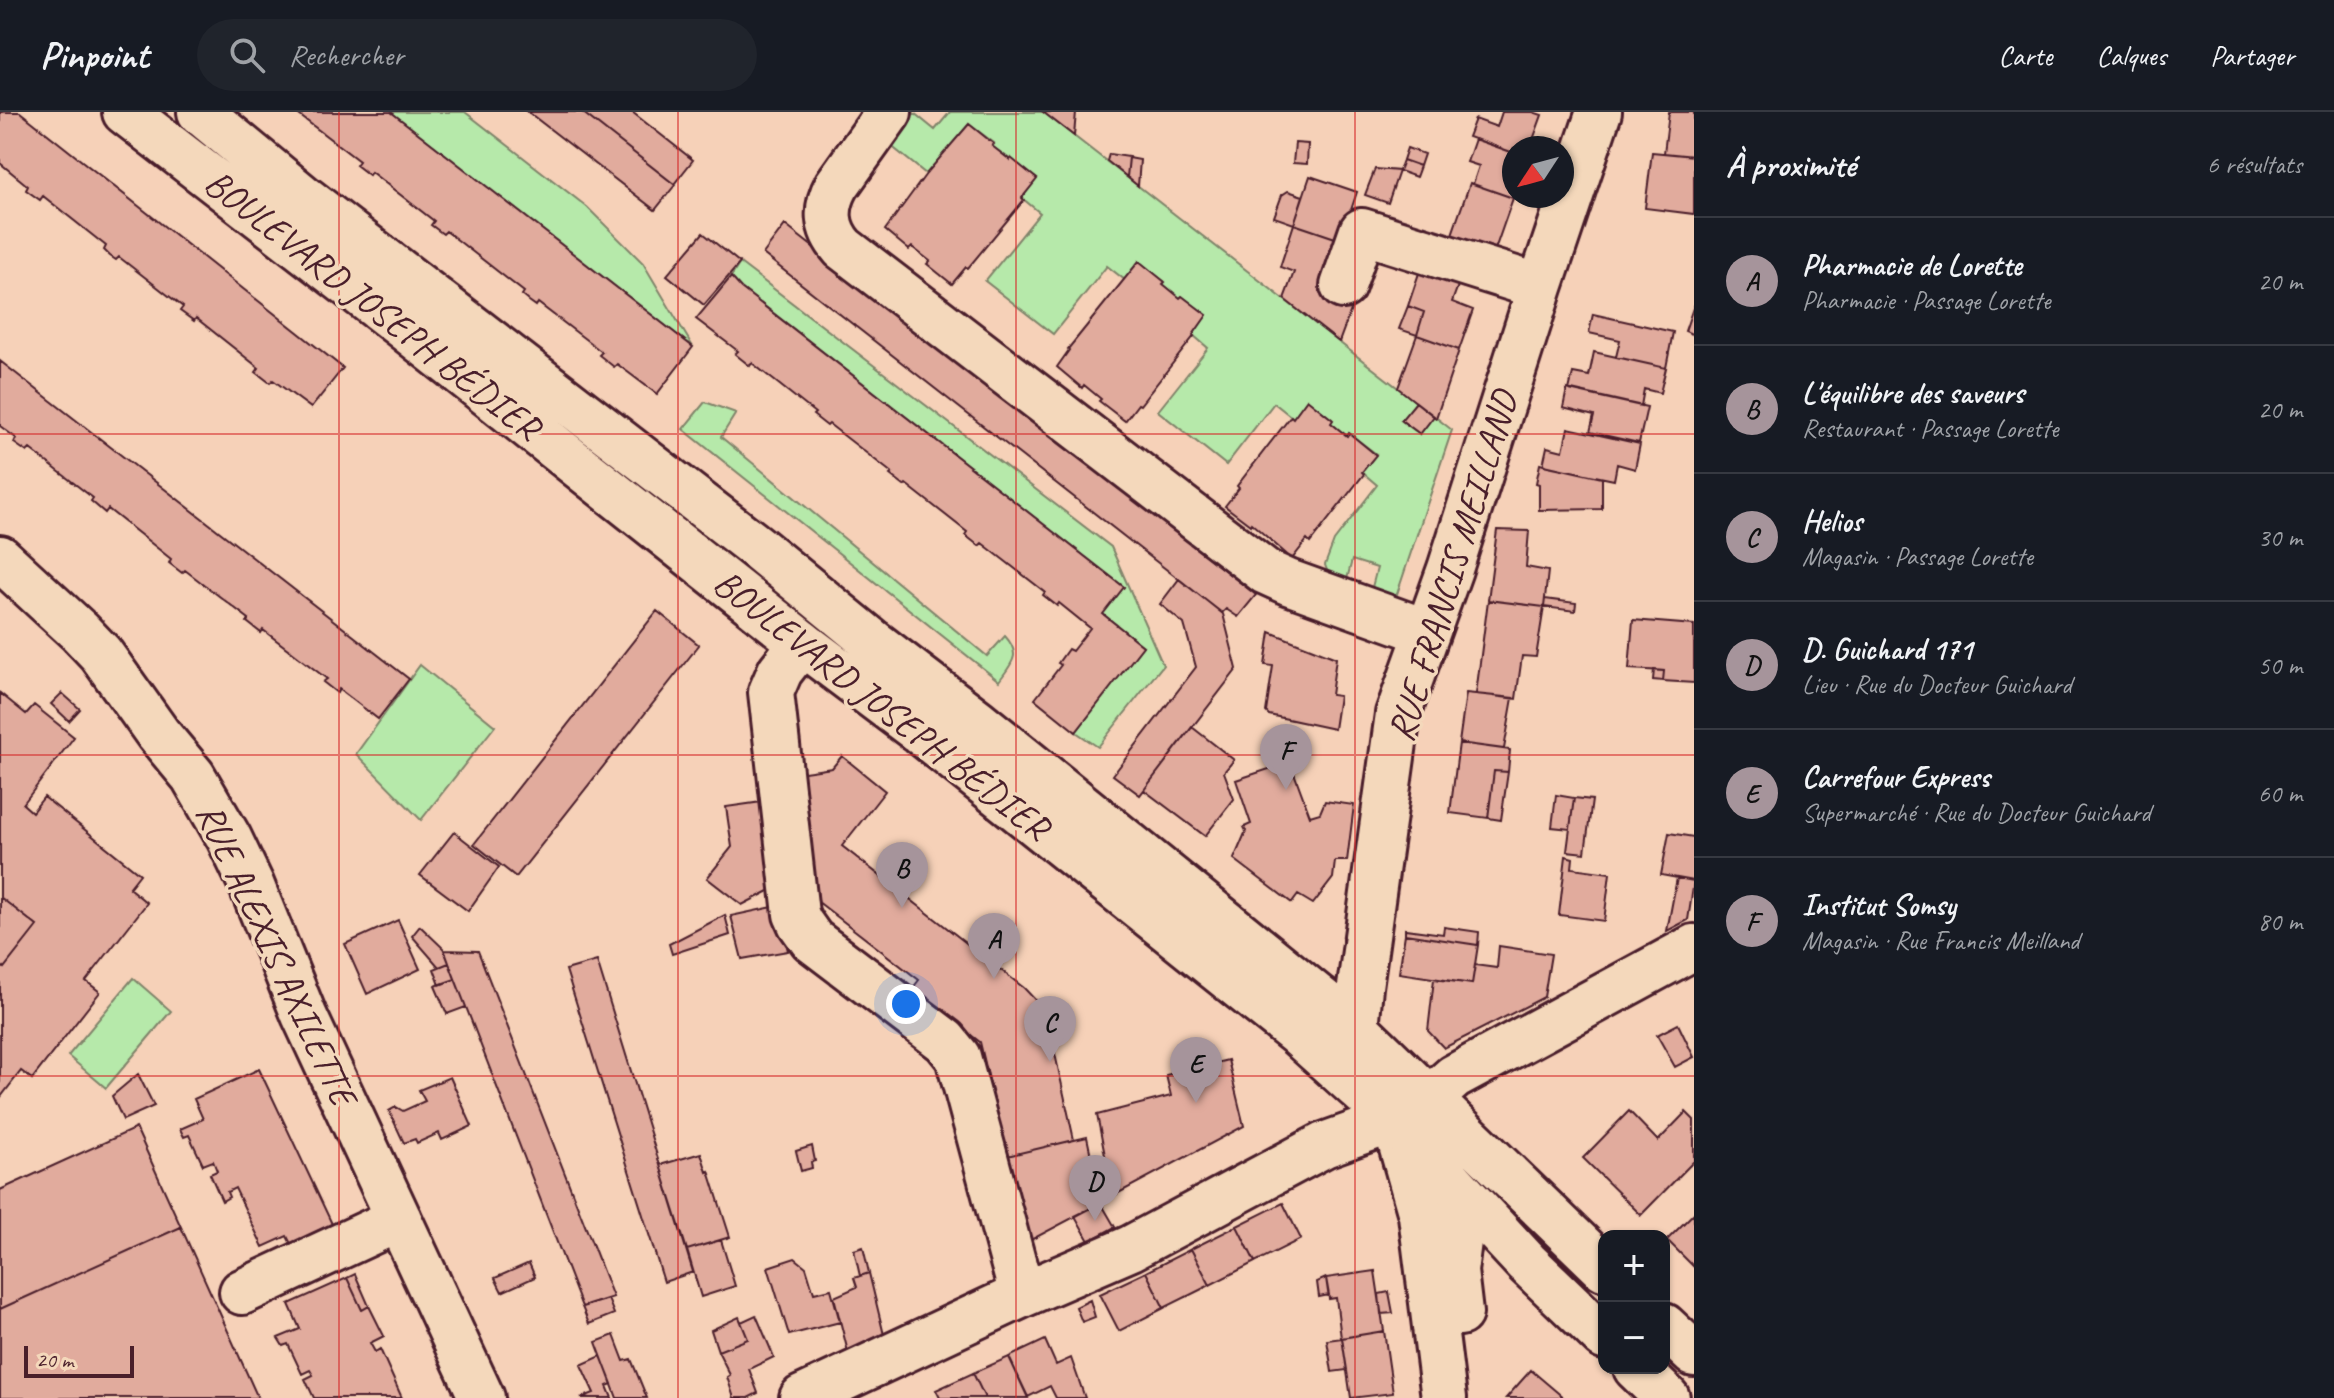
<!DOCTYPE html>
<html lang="fr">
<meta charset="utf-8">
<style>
:root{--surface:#171b24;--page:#20242c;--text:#f1f3f6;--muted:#9ea1a6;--line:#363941;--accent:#a6949b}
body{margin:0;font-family:Caveat,sans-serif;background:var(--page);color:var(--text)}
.controls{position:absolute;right:24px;bottom:24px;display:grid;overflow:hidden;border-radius:16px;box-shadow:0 2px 6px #0004}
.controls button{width:72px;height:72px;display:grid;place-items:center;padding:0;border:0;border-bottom:2px solid var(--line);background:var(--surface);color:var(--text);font:40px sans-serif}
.compass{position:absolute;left:1502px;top:24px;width:72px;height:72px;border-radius:50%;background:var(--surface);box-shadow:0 2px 6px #0004;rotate:234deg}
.scale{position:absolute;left:24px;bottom:20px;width:110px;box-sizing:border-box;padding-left:8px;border:4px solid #4a1f2b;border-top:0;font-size:22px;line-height:28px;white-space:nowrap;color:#4a1f2b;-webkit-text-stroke:6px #f4d8bb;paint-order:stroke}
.you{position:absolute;left:906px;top:892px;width:28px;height:28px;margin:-20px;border:6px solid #fff;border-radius:50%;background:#1a73e8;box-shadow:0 0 0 12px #1a73e833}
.badge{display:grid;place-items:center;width:52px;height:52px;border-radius:50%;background:var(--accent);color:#111;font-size:26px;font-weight:700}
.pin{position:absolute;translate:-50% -66px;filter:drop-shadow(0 2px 4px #0008)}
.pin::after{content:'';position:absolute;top:42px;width:28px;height:24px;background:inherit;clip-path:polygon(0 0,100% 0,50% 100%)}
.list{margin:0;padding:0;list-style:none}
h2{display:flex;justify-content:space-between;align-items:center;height:104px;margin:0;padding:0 32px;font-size:34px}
h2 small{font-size:26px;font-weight:400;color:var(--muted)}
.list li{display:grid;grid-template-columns:52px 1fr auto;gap:24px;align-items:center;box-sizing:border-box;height:128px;padding:0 32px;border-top:2px solid var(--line)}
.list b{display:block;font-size:30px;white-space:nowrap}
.list p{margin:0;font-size:26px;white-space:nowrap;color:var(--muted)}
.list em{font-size:26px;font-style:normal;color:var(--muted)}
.icon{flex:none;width:44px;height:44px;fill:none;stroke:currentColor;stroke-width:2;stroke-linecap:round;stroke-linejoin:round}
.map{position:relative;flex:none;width:1694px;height:1286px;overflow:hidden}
header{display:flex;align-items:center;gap:48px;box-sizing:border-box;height:112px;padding:0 40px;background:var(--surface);border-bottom:2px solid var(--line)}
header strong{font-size:38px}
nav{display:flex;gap:44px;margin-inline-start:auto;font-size:28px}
.search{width:560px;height:72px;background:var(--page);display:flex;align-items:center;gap:20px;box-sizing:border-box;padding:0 28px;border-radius:44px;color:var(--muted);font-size:30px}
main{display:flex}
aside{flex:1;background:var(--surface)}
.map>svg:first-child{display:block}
.green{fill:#b6e9aa;stroke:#80846a;stroke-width:2}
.building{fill:#e1ab9d;stroke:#4a1f2b;stroke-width:2}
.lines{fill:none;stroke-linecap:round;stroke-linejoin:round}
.minor-casing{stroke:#4a1f2b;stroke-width:50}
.major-casing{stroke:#4a1f2b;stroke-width:50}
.minor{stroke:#f4d8bb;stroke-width:44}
.major{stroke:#f4d8bb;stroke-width:44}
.grid{fill:none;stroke:#d62828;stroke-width:2;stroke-opacity:0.55}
.labels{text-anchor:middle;stroke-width:7;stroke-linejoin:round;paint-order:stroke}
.street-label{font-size:38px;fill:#4a1f2b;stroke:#f4d8bb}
</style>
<header>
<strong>Pinpoint</strong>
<div class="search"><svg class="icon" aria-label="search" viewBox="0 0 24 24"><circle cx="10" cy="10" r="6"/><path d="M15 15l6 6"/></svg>Rechercher</div>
<nav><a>Carte</a><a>Calques</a><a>Partager</a></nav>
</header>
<main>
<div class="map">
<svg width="1694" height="1286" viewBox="0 0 1694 1286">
<rect width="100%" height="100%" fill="#f6d1b8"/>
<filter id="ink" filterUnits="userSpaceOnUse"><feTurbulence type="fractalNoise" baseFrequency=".0125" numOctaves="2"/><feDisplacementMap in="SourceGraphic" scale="16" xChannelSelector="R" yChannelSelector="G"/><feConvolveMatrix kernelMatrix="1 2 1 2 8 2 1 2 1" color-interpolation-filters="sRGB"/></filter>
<g filter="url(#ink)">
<path class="green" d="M391,0H465L587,95L643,151L693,235Z
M950,0H1043L1416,290L1402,309L1420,322L1434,304L1452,318L1394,491L1370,483L1377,456L1352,448L1345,475L1330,466L1325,453L1334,429L1377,373L1362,360L1376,342L1350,322L1347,324L1331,311L1332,307L1307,288L1293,306L1274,291L1226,353L1158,299L1208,236L1193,223L1206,203L1182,184L1180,186L1163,172L1164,169L1139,150L1125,168L1107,154L1053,222L985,169L1040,101L1022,86L1037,67L992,34L994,31L969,12L926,62L890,33L914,1L935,18Z
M740,151L1111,435L1163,553L1098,635L1076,620L1143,534L1103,502L1124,475L741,176L731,165Z
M705,290L736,301L721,325L987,544L1005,524C1022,543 1012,551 999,569L683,317Z
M420,553L495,614L421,708L356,642Z
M133,866L171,899L106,976L68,944Z"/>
<path class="building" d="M0,0H20L343,256L311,296L273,268L270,271L256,260L259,256L196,206L194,209L180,199L183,195L119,145L116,148L110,144L104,138L106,134L43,84L40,88L26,78L28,74L0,51Z
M295,0H391L693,235L657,282L617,252L614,255L599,243L602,240L538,191L536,194L529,189L522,183L524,180L446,119L443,122L431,113L434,109L371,60L369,63L356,53L359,49Z
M528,0H582L675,73L655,98Z
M582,0H632L693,48L674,72Z
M1043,0H1076L1074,24Z
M1502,0H1533L1542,3L1530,36H1514V41L1468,25L1475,7L1497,15Z
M1669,0H1694V44L1664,41Z
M969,12L994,32L992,34L1010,48L1011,46L1037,67L1022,86L1024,88L968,156L966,155L952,172L927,152L930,149L912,135L909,138L885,118L926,62Z
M1475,27L1514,41L1513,86L1473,72L1479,54L1467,50Z
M1295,31L1308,32L1307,52L1293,51Z
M1407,36L1424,42L1420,54L1403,48Z
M1652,40L1694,44V102L1645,96Z
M1109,42L1129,45L1127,65L1107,49Z
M1129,46L1140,48L1138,74L1127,65Z
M1403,48L1420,54L1416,65L1399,59Z
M1375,57L1399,59L1388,91L1365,83Z
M1310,64L1357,80L1341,128L1294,112Z
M1470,71L1513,86L1491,149L1448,134Z
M1288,79L1303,84L1294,112L1274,105L1282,83Z
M1294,112L1341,128L1323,184L1352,195L1339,230L1284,187L1294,160L1280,155Z
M785,113L1256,483L1238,505L1226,497L1222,501L763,142Z
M703,121L740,151L704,193L667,163Z
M1139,149L1165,170L1163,172L1180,186L1182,184L1207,203L1193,223L1194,224L1140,293L1138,292L1125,309L1099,289L1101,287L1084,273L1082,276L1057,255L1069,238L1068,237Z
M1421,155L1460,168L1452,190L1473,198L1459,238L1417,223L1424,200L1408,194Z
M731,165L741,176L1124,475L1103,502L1143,534L1076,620L1035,587L1061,553L1058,551L1068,537L1072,539L1090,516L1059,491L1057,494L1043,483L1045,480L982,431L979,434L965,423L967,420L906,372L904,374L890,363L892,361L829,312L827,314L813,303L815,301L752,251L750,254L735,242L738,239L696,207Z
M1694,193V223L1685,219Z
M1408,194L1424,200L1417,223L1399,217Z
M1593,202L1673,220L1666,256L1616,245L1620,228L1589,221Z
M1417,223L1459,238L1436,306L1398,276Z
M1594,240L1666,256L1660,281L1644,277L1641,294L1569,278L1573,261L1589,264Z
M0,249L409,567L378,607L339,577L337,581L323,570L327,567L263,518L261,521L247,510L249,507L185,458L182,461L169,451L171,447L108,397L105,401L91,389L93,386L30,337L27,340L14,331L16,326L0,314Z
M1567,277L1647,295L1639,331L1590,320L1594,304L1563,296Z
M1307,287L1333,308L1331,311L1347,324L1349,321L1376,343L1362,360L1364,362L1310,431L1307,428L1292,447L1251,411L1250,413L1225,394L1239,376L1237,374L1291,304L1293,306Z
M1416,290L1434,304L1420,322L1401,308Z
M1568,316L1640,332L1635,357L1617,352L1614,368L1543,353L1547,335L1563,339Z
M1540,352L1602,366V397L1539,398V372L1536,371Z
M1497,418L1529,419L1526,455L1548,459L1544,495L1488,488Z
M1179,467L1223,502L1237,557L1140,683L1113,663L1196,555L1184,512L1160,492Z
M1545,487L1576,491L1575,499L1544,495Z
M1488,488L1544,495L1536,545L1522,544L1516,587L1476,582Z
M657,499L699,533L516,765L474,732Z
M1633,508L1694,513V571L1663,569L1664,559L1629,557Z
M1270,520L1336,546L1331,583L1339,584L1334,617L1269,603L1266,600L1273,554L1265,553Z
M1654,558L1664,559L1663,569L1653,568Z
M0,581L26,602L34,593L74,625L23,692L32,700L44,685L140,762L129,776L147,791L86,869L100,880L32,967L21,959L0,986V853L4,856L37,814L0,785Z
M62,581L80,597L69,609L51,592Z
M1466,581L1513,586L1504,637L1459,631Z
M1192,615L1234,648L1224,660L1234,687L1205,724L1144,678Z
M1459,631L1510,638L1508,660L1494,659L1488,706L1450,701Z
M842,644L885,679L842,734L1024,876L1041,894L1048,910L1074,1028L1007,1044L980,930L912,877L919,868L813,786L797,661L832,656Z
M1290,650L1310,704L1320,701L1325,689L1354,693L1347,749H1335L1333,766L1313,792L1298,783L1292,791L1234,747L1246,719L1244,715L1251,712L1236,668Z
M1494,659L1508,660L1501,708L1488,706Z
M1556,683L1574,686L1570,717L1552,715Z
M1574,686L1592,688L1585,741L1567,739Z
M762,690L773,777L742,793L707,766L732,735L726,695Z
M454,720L499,755L468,799L420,763Z
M1669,721L1694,725V769L1661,763Z
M1566,744L1573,746L1572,756L1610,761L1604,809L1559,803Z
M1677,766L1694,769L1688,808L1667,819Z
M0,785L37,814L4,856L0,853Z
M778,794L788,839L742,847L731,804Z
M725,803L730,823L672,842L669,832Z
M398,808L420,857L367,882L345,832Z
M420,814L444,837L449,851L439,855L412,824Z
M1444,815L1479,820L1478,833L1405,822V817L1443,822Z
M1405,822L1478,833L1472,872L1399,861Z
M1499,834L1551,842L1544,885L1444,936L1428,919L1434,867L1472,872L1475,853L1497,856Z
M444,838L478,839L613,1185L582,1195Z
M597,849L693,1160L664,1170L566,858Z
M449,851L455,867L440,873L434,857Z
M455,867L466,895L447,902L435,874Z
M1678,912L1694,945L1675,955L1657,923Z
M1228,948L1244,1014L1113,1084L1097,1003L1171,984L1166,963Z
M259,957L332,1112L291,1132L287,1124L263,1135L235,1076L227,1080L229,1085L222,1089L210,1062L217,1059L213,1049L203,1053L189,1023L184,1025L180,1017L203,1007L194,987Z
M138,962L154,994L123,1008L112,984Z
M450,965L472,1014L442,1028L439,1021L417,1031L415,1027L404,1031L389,999L396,995L403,999L425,989L419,978Z
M1629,999L1658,1029L1686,1000L1694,1008V1049L1641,1103L1583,1046Z
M136,1016L181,1115L0,1197V1078Z
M1087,1025L1101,1091L1027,1130L1007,1044Z
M812,1034L815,1049L811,1050L812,1056L801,1059L796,1039Z
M701,1041L707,1060L709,1059L730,1125L687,1138L660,1053Z
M1101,1091L1115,1115L1089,1129L1075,1104Z
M1283,1091L1301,1127L1255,1150L1237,1114Z
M1694,1101V1155L1667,1128Z
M1237,1114L1255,1150L1210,1173L1191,1137Z
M181,1115L258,1286H0V1197Z
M721,1128L735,1174L701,1185L687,1138Z
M863,1135L869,1161L860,1164L854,1138Z
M1191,1137L1210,1173L1164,1196L1146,1160Z
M795,1146L806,1155L814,1181L831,1177L840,1210L789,1223L768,1155Z
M529,1151L535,1165L502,1180L495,1166Z
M1375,1159L1384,1219L1341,1226L1336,1186L1329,1187L1326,1166Z
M1146,1160L1164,1196L1119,1219L1100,1182Z
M869,1161L884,1223L848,1240L834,1185L857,1175L854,1166Z
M355,1162L369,1194L362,1198L347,1166Z
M347,1166L362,1198L369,1194L384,1224L370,1231L375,1240L380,1237L402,1286H314L305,1267L313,1263L310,1258L302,1262L288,1232L283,1234L278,1226L300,1217L289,1192Z
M1326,1166L1329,1183L1319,1185L1317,1170Z
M1389,1180L1393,1201L1381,1202L1379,1182Z
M608,1187L614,1202L589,1212L582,1195Z
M1090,1188L1095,1205L1082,1210L1076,1195Z
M756,1203L774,1245L749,1257L758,1281L748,1286H734L727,1265L730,1263L718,1239L748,1227L741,1210Z
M739,1205L748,1227L718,1239L711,1218Z
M1384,1219L1393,1281L1351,1286L1342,1226Z
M614,1223L624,1249L631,1247L647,1286H617L596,1230Z
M1342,1226L1347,1258L1332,1260L1327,1228Z
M1045,1228L1056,1253L1071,1246L1085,1286H1056L1050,1274L1028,1285L1009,1245Z
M601,1244L612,1272L607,1274L612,1286H581L594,1281L581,1253Z
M1009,1245L1028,1286H985L973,1261Z
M1531,1258L1564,1286H1506Z
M973,1261L985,1286H940L936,1278Z"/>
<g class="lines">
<defs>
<path id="minor" d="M889,0L837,73C825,95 825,116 843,136L1266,460L1288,470L1427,520
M1343,174L1362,119L1540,175
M0,446L80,520L101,542L158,622L193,664L229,726L251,772L304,903L482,1286
M802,531L780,559L771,580L796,802L800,811L812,828L945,929L958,945L1022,1183
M1425,1062L1448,1102L1459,1129L1455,1159L1460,1201
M242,1180L399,1107
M802,1286L1022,1183L1131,1136L1324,1033L1394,1008L1429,987L1454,965L1694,835
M1444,1286L1421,1103L1394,1008L1356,916L1360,875L1398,602L1450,457L1540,175L1599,0"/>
<path id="major" d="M125,0L402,214L802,531L923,622L1297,921L1394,1008L1526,1150L1604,1225
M200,0L303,85L758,436L873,530L978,610L1356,916L1604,1156
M1664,1214L1694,1242
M1636,1256L1667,1286"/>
</defs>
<use href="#minor" class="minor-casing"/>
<use href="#major" class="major-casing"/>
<use href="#minor" class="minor"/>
<use href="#major" class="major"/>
</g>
</g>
<path class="grid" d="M339,0V1286M678,0V1286M1016,0V1286M1355,0V1286M0,322H1694M0,643H1694M0,964H1694"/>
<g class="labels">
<g class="street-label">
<text transform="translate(373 192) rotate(38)" y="13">BOULEVARD JOSEPH BÉDIER</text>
<text transform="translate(1452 454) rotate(-73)" y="13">RUE FRANCIS MEILLAND</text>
<text transform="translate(882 592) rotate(38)" y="13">BOULEVARD JOSEPH BÉDIER</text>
<text transform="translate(277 842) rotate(65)" y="13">RUE ALEXIS AXILETTE</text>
</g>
</g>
</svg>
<div class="controls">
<button>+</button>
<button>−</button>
</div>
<svg class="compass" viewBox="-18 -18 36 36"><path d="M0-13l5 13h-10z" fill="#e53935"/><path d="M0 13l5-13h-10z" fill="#9ea1a6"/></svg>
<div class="scale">20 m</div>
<div class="you"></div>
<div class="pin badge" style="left:994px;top:867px">A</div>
<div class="pin badge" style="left:902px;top:796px">B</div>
<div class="pin badge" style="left:1050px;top:950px">C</div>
<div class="pin badge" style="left:1095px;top:1109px">D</div>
<div class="pin badge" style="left:1196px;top:991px">E</div>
<div class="pin badge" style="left:1286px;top:678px">F</div>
</div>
<aside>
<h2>À proximité<small>6 résultats</small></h2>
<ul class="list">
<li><span class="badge">A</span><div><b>Pharmacie de Lorette</b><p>Pharmacie · Passage Lorette</p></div><em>20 m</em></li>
<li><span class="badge">B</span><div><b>L'équilibre des saveurs</b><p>Restaurant · Passage Lorette</p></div><em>20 m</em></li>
<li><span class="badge">C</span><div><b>Helios</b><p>Magasin · Passage Lorette</p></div><em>30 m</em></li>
<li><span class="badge">D</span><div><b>D. Guichard 171</b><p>Lieu · Rue du Docteur Guichard</p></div><em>50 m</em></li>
<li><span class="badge">E</span><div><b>Carrefour Express</b><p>Supermarché · Rue du Docteur Guichard</p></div><em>60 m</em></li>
<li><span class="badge">F</span><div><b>Institut Somsy</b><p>Magasin · Rue Francis Meilland</p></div><em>80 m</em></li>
</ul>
</aside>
</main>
